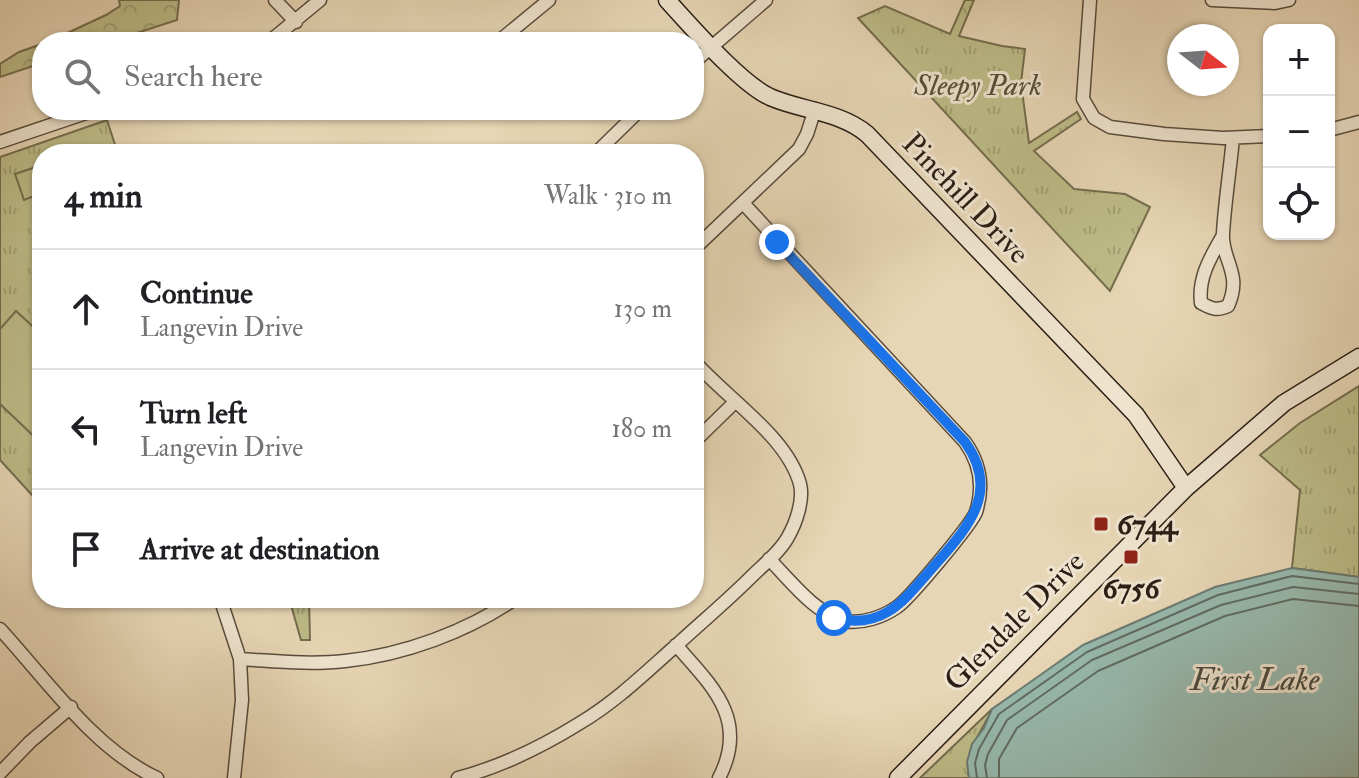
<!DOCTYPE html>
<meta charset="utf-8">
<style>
:root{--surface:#fff;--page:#f2f2f2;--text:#202124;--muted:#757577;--line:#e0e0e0}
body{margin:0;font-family:"IM FELL Double Pica",serif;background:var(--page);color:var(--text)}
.controls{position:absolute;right:24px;top:24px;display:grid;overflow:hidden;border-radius:16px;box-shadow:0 2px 6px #0004}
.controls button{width:72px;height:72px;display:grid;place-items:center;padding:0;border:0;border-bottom:2px solid var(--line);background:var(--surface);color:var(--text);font:40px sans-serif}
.compass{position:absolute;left:1167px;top:24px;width:72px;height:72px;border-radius:50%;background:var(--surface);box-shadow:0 2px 6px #0004;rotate:107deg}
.stop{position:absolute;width:24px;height:24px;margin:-18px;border:6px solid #1a73e8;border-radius:50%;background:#fff}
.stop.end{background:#1a73e8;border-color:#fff;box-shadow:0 2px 8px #0008}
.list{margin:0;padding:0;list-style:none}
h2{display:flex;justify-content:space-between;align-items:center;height:104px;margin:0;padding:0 32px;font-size:34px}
h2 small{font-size:26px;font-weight:400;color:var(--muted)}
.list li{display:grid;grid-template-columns:52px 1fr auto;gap:24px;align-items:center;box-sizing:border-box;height:120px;padding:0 32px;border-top:2px solid var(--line)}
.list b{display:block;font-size:30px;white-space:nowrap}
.list p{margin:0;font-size:26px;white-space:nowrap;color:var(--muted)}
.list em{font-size:26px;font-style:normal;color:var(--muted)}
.icon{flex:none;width:44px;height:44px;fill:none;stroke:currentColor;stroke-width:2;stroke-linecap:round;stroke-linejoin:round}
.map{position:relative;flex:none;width:1359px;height:778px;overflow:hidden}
.search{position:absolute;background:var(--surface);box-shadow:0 2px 6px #0004;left:32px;top:32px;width:672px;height:88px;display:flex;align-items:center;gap:20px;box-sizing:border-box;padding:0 28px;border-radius:32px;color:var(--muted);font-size:30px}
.panel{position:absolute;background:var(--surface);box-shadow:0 2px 6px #0004;left:32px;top:144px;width:672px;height:464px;border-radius:32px}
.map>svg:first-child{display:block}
.grass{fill:url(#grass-tufts);stroke:#746d4e;stroke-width:2}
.forest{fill:url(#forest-crowns);stroke:#746d4e;stroke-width:2}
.pitch{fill:#bdbc88;stroke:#746d4e;stroke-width:2}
.water{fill:#97b9ae;stroke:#6b7b71;stroke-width:2}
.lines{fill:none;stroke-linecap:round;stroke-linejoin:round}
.shore{stroke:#606c62;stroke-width:2}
.street-casing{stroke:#594c3d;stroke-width:15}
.secondary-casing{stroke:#2a1e15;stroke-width:19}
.street{stroke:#efe4cf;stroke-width:12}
.secondary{stroke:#efe4cf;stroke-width:16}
.route{stroke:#1a73e8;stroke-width:10}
.poi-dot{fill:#8f2418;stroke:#efe4cf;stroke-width:3}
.labels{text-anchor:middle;stroke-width:6;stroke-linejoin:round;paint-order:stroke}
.park-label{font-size:30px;font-style:italic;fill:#564d38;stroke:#efe4cf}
.street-label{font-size:30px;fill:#2a1e15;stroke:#efe4cf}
.poi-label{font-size:30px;font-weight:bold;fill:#2a1e15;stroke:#efe4cf;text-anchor:start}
.water-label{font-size:32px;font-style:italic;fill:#4b4c43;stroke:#efe4cf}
</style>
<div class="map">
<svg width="1359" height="778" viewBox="0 0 1359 778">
<defs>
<pattern id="grass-tufts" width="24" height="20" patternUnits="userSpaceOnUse" patternTransform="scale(2)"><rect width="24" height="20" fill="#bdbc88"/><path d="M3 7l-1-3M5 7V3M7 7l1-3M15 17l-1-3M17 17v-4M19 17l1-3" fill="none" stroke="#a3a174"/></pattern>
<pattern id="forest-crowns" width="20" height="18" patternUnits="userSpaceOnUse" patternTransform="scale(2)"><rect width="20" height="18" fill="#bdbc88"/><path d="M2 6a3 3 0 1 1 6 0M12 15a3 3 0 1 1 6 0" fill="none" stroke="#a3a174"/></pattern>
</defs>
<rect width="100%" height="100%" fill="#e7d6b5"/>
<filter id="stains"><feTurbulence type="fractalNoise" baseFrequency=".0025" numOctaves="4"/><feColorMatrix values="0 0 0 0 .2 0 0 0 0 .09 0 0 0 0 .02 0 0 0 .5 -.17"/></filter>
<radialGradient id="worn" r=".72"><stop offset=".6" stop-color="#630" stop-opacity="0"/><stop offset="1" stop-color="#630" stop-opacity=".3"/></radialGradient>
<path class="grass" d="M965,0H974L959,36L1002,46L1025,49L1021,83L1029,143L1077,112L1081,119L1034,151L1074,189L1125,194L1150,207L1110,291L858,18L885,6L950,34Z
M107,120L118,154H42V506L0,460V157Z
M1359,386V577L1292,568L1300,490L1260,455L1300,423Z
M289,598H309L310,640H301Z
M992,709C982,733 963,751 969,778H920Z"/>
<path class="forest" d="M119,0H179L177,20L109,42H48L106,15L120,6Z
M42,44V63L0,77V64L19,52Z"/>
<path class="pitch" d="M42,165V193L24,200L15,174Z
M16,311L42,335V444L0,404V329Z"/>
<path class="water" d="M1292,568L1359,577V778H969L967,762L972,744L984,728L992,709L1083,645L1215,587Z"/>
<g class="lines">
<path class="shore" d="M977,778L975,763L979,749L999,714L1087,652L1218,595L1292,576L1359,584
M987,778L985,765L988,754L1007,720L1092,660L1221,605L1293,587L1359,594
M999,778V759L1017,728L1098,671L1225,616L1293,599L1359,606"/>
<defs>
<path id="street" d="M275,0L296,22
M1090,0L1083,99L1094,118L1110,127L1164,134L1223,138L1269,136
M1212,0L1275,3L1289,0
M269,42L320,0
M498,42L549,0
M694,62L766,0
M1329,130L1359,122
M0,142L95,110
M595,154L640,110
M743,203L965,442C980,463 984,487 976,512C971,525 909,599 897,607C883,617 862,624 845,621C815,614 790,580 769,559
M1222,237C1210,258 1198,278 1201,303C1212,309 1217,311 1228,306C1243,273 1221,260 1223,233C1225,201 1230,170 1233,138
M694,249L799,149L807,134L815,109
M694,442L735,402
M220,598L240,659L242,700L234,778
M0,629C47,680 94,749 157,778
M676,645C713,687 749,720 719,778
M240,659C274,661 310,665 345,661C403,655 467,632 516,598
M0,773L30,742L71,707
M458,778C500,767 543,746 580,723C617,701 647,671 679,643C703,621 728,600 751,577C763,565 780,552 788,537C796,523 804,500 800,484C787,436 726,398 694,361"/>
<path id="secondary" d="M667,0C691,26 740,83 770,97C802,111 839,111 867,134L1136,415L1186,488
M898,778L1186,488L1284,403L1359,357"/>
</defs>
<use href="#street" class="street-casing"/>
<use href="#secondary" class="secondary-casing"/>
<use href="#street" class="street"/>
<use href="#secondary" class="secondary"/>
</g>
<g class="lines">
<path class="route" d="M777,242L965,442C1001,492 968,527 935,565C905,599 884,631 834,618"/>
</g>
<g class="poi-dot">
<rect x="1093" y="516" width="16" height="16" rx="4"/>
<rect x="1123" y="549" width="16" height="16" rx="4"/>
</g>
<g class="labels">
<g class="park-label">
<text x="978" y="95">Sleepy Park</text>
</g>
<g class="street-label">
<text transform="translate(966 198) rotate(46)" y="10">Pinehill Drive</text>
<text transform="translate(1014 621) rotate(-45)" y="10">Glendale Drive</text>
</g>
<g class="poi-label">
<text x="1117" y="534">6744</text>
<text x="1131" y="598" text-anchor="middle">6756</text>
</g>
<g class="water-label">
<text x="1255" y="690">First Lake</text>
</g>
</g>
<rect width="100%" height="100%" filter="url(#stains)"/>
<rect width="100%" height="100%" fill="url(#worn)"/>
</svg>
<div class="controls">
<button>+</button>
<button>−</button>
<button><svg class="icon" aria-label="locate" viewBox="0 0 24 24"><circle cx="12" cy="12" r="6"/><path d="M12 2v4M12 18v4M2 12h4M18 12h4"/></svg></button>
</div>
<svg class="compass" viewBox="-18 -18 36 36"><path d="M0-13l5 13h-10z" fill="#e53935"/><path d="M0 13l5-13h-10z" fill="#757577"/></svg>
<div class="stop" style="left:834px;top:618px"></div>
<div class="stop end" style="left:777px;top:242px"></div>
<div class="search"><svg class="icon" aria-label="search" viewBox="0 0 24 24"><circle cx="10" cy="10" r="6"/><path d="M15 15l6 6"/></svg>Search here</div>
<section class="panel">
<h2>4 min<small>Walk · 310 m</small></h2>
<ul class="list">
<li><svg class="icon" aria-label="ahead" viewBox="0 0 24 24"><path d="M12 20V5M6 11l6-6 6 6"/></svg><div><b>Continue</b><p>Langevin Drive</p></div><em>130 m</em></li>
<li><svg class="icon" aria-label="left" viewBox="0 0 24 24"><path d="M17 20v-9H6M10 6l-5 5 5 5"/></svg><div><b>Turn left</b><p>Langevin Drive</p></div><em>180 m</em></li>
<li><svg class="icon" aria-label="arrive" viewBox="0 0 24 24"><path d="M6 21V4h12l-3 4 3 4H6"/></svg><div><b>Arrive at destination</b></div></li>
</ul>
</section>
</div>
